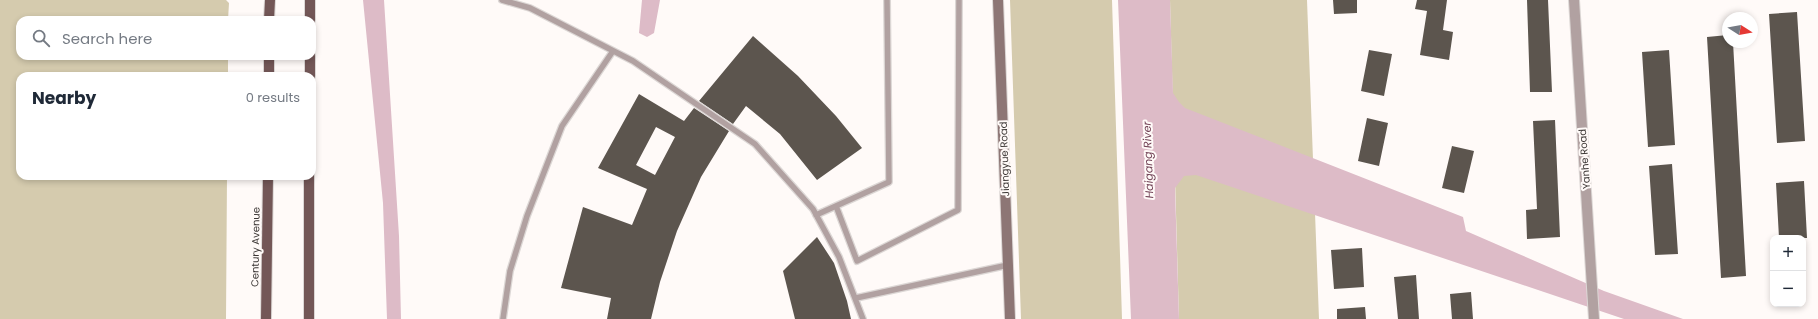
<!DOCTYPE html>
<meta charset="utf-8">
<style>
:root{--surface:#fff;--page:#f6f6f7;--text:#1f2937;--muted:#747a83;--line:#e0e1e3}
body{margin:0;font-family:Poppins,sans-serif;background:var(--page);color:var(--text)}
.controls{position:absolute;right:12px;bottom:12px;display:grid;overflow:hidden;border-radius:8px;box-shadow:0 2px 6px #0003}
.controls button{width:36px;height:36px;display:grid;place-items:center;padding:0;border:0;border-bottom:1px solid var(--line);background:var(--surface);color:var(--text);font:20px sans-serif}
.compass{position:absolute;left:1722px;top:12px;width:36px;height:36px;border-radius:50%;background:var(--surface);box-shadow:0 2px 6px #0003;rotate:101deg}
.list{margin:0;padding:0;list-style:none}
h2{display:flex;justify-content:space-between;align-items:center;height:52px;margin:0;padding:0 16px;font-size:17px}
h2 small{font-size:13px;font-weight:400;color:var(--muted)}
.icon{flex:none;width:22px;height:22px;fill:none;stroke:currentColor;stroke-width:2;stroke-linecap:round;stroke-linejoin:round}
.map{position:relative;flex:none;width:1818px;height:319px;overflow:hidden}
.search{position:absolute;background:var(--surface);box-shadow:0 2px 6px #0003;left:16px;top:16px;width:300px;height:44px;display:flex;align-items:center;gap:10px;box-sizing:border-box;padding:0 14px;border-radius:12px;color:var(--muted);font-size:15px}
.panel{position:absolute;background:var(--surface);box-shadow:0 2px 6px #0003;left:16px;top:72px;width:300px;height:108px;border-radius:12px}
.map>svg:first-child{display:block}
.green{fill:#d5cbae}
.water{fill:#ddbbc7}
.building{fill:#5c554e;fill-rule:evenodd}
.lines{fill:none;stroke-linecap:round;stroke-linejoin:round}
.lane-casing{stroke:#dcd7d5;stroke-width:8}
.street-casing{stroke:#dcd7d5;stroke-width:12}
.secondary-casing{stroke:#dcd7d5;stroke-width:12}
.primary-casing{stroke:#dcd7d5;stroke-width:12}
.lane{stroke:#b1a1a1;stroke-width:5.5}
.street{stroke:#b1a1a1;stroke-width:10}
.secondary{stroke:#8d7675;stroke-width:10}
.primary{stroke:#735757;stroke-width:10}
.labels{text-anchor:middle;stroke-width:4;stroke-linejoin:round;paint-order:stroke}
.street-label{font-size:10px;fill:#3b3634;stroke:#fffaf8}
.water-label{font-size:11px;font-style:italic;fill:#6f3f53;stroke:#fffaf8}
</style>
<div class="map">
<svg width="1818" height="319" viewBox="0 0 1818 319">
<rect width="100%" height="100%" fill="#fffaf8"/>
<path class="green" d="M0,0H226L229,3L228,20H20V56H228V76H20V176H227L226,319H0Z
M1010,0H1112L1122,319H1021Z
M1170,0H1307L1319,319H1179Z"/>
<path class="water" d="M363,0H384L399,236L401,319H387L383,203Z
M642,0H660L654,33L647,37L639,33Z
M1118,0H1170L1173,93L1179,102L1185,108L1463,217L1466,231L1604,291L1683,319H1624L1196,175L1184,176L1175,188L1179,319H1131Z"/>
<path class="building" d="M1333,0H1357V13L1334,14Z
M1417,0H1447L1443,30L1453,32L1449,60L1420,55L1427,11L1415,9Z
M1527,0H1548L1552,92H1530Z
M1797,12L1805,141L1777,143L1769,14Z
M1728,35V42H1733L1746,276L1721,278L1707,37Z
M753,36L798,76L836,116L862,148L817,180L780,134L746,106L733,124L699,101Z
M1369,50L1392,54L1384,96L1361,91Z
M1669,50L1675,145L1648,147L1642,52Z
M639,94L684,121L694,108L729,131L701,177L677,231L660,282L651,319H607L611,298L561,288L583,207L632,225L647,189L598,168ZM656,127L675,137L655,175L636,165Z
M1367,118L1388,123L1379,166L1358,161Z
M1555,120L1560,237L1527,239L1526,210L1537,209L1533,121Z
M1452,146L1474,151L1464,193L1442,188Z
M1672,164L1678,254L1655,255L1649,166Z
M1804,181L1807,238H1779L1776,183Z
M817,237L834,263L847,301L851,319H795L783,271Z
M1362,248L1364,287L1334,289L1331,250Z
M1416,275L1419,319H1398L1394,277Z
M1471,292L1473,319H1452L1450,294Z
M1365,307L1366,319H1337V309Z"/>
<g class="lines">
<defs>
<path id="lane" d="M502,0L530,8L633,61L755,144L813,209L839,257L863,319
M836,206L857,261L958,210L959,0
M816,215L889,182L887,0
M856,298L1008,265
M503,319L510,271L527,216L562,126L613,51"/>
<path id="street" d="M1574,0L1594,319"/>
<path id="secondary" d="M998,0L1010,319"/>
<path id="primary" d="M269,20L270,0
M310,20V0
M269,76V56
M310,76V56
M266,319L268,176
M309,319V176"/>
</defs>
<use href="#lane" class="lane-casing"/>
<use href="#street" class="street-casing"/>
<use href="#secondary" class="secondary-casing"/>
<use href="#primary" class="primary-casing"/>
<use href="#lane" class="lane"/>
<use href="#street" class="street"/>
<use href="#secondary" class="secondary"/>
<use href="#primary" class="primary"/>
</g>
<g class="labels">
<g class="street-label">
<text transform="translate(1004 159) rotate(-92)" y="4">Jiangyue Road</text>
<text transform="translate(1584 159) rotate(-94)" y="4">Yanhe Road</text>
<text transform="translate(255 247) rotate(-89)" y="4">Century Avenue</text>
</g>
<g class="water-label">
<text transform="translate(1148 160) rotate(-92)" y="4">Haigang River</text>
</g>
</g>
</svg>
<div class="controls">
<button>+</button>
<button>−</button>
</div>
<svg class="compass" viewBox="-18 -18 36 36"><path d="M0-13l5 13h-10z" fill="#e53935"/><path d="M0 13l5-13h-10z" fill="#747a83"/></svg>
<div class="search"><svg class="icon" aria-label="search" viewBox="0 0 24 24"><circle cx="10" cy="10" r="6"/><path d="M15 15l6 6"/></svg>Search here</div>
<section class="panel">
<h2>Nearby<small>0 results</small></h2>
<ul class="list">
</ul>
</section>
</div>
